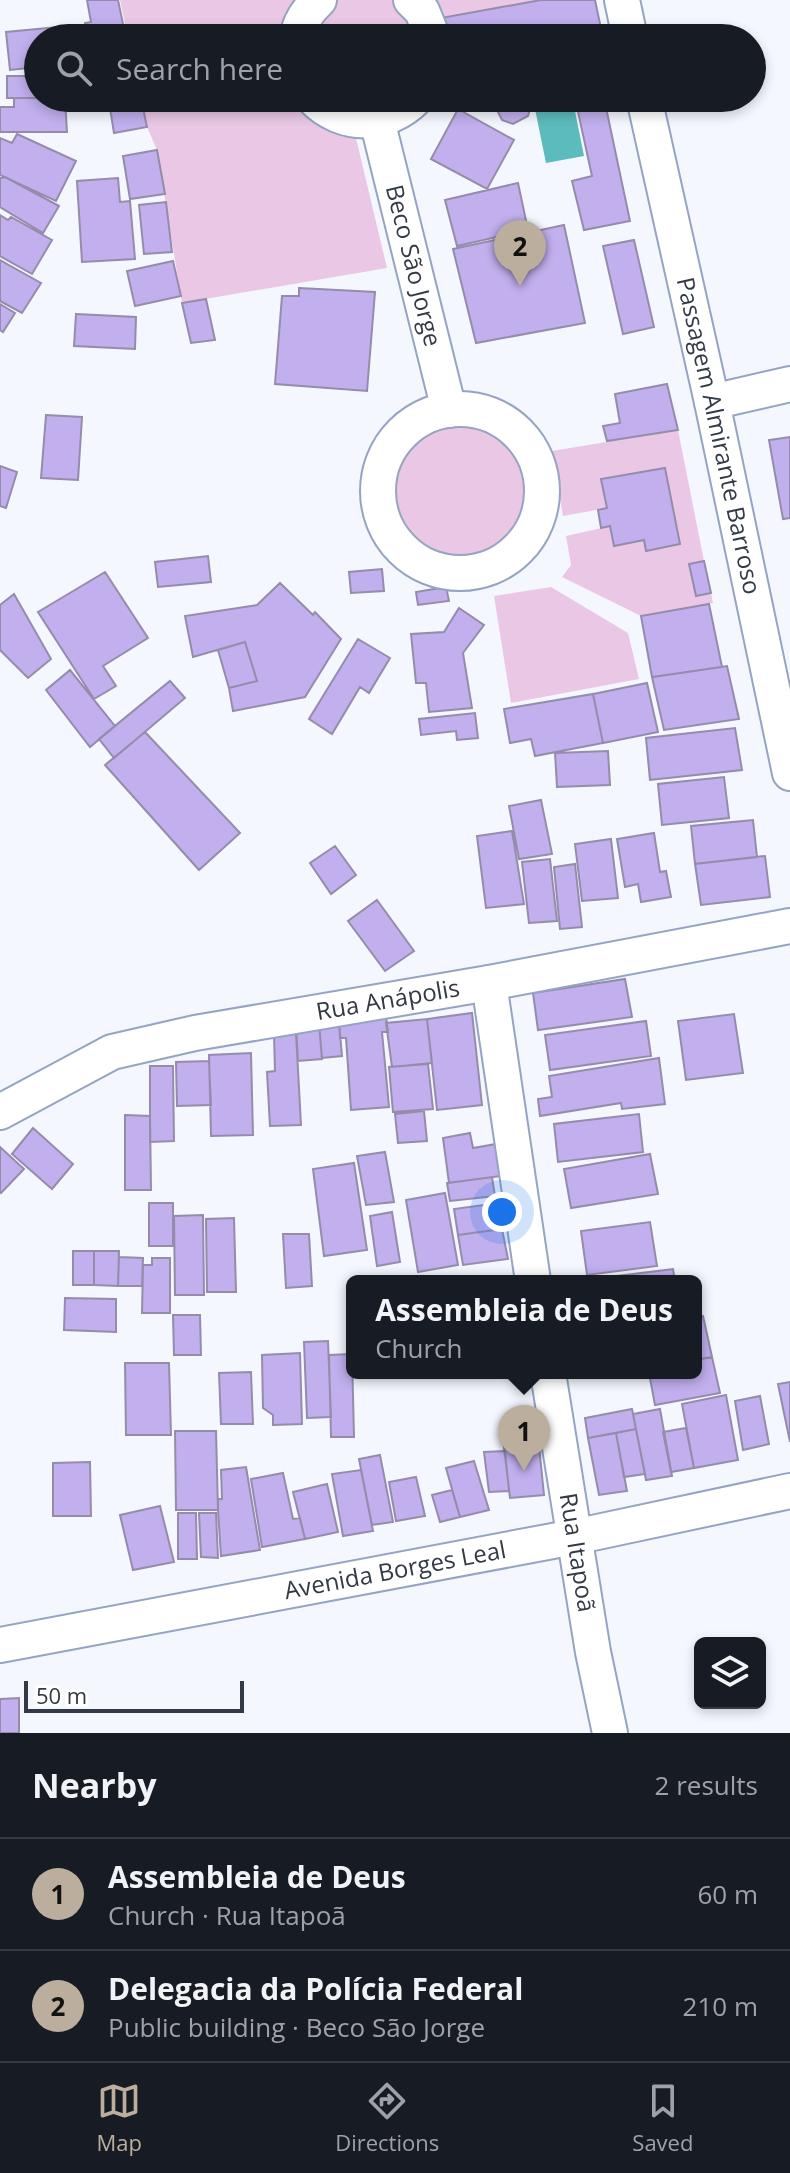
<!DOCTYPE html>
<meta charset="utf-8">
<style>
:root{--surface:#171b24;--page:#242831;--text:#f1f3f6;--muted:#9ea1a6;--line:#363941;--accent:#bbae9d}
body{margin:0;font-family:"Open Sans",sans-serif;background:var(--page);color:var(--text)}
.controls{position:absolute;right:24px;bottom:24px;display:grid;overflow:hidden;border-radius:12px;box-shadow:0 4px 12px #0003}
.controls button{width:72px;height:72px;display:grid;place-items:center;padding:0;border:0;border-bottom:2px solid var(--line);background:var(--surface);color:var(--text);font:40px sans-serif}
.scale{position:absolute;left:24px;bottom:20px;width:220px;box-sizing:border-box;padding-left:8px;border:4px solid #333a46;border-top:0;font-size:22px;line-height:28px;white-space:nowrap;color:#333a46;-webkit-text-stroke:6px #fff;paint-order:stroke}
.you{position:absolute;left:502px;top:1212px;width:28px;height:28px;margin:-20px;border:6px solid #fff;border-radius:50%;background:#1a73e8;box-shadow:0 0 0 12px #1a73e833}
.badge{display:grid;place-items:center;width:52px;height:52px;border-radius:50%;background:var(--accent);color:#111;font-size:26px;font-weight:700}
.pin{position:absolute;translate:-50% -66px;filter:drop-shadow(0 2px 4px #0008)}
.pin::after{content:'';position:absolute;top:42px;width:28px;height:24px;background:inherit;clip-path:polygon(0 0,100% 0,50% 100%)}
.popup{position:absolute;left:346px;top:1275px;width:356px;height:104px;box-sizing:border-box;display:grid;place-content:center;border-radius:12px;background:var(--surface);filter:drop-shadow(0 2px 6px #0005);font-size:26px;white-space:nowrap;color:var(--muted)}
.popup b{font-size:30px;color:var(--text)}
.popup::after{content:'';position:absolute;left:50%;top:100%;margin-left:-16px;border:16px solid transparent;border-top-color:var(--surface)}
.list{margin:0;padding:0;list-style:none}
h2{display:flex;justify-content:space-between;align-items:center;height:104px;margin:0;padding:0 32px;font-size:34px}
h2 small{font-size:26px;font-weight:400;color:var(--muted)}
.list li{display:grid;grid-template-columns:52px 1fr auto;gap:24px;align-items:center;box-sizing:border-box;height:112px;padding:0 32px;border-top:2px solid var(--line)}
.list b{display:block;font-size:30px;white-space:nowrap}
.list p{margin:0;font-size:26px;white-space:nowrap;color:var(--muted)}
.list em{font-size:26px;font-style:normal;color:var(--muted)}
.icon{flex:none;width:44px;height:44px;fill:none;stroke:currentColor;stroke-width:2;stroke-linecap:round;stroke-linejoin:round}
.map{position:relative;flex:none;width:790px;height:1733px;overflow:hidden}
.search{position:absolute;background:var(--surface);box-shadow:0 4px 12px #0003;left:24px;right:24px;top:24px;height:88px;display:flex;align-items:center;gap:20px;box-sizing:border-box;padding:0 28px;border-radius:44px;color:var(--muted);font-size:30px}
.sheet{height:328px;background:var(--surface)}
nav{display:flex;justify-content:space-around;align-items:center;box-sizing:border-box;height:112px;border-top:2px solid var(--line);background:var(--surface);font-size:22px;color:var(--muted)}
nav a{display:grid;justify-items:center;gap:4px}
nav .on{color:var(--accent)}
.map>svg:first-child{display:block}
.green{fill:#eac8e5}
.water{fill:#5cbbbd}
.building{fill:#c1afee;stroke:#958cac;stroke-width:2}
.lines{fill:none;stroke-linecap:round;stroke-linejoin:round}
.minor-casing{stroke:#94a4c2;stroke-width:38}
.minor{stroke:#fff;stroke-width:34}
.labels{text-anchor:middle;stroke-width:8;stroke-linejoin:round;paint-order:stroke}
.street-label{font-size:24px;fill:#333a46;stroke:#fff}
</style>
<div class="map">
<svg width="790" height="1733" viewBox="0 0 790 1733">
<rect width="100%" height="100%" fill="#f4f7fe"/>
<path class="green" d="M120,0H303L290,38H128Z
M337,0H392L401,5L421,38H309L330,4Z
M435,0H541L441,18Z
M141,98H297L355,134L387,268L182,303L157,150L147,127Z
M390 490a68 68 0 1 1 136 0a68 68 0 1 1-136 0Z
M678,430L704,561L689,564L696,595L711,593L713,603L641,616L562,577L571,565L566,536L610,526L614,546L644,540L647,550L679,544L665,468L602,479L607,508L563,516L552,451Z
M551,587L628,633L639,679L511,703L494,596Z"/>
<path class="water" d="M573,101L584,156L546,163L535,109Z"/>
<path class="building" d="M87,0H118L126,38H88L85,23L91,22Z
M541,0H595L603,38H445L441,18Z
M58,27L60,38H38V67L10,70L6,32Z
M7,76H38V98H48H7Z
M14,98H65L67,132H0V107H14Z
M108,98H141L142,100L109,105Z
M498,98H529L531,106L528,116L513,124L502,120L497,110Z
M575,98H604L630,221L584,230L572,181L592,176Z
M142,103L147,127L114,133L110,108Z
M458,109L514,140L487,189L431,159Z
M17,134L76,161L56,201L0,175V138L12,143Z
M157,150L165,194L130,199L123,156Z
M5,177L59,206L43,233L0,207V178Z
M118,178L120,202L130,201L135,259L82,262L77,181Z
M518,183L528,230L457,246L445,200Z
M166,202L172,252L144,254L139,205Z
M0,215L8,220L11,217L52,240L32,274L0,256Z
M564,225L585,323L476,343L453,249Z
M634,240L654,327L623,334L603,246Z
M0,260L41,283L22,313L0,301Z
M173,261L181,296L135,306L127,271Z
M299,288L375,292L367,391L275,384L282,296H299Z
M206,299L215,340L191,343L182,303Z
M0,304L15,313L3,332L0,330Z
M76,314L136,317L135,349L74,346Z
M667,384L678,430L607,441L603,426L620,423L615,394Z
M46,415L82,417L78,480L41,478Z
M790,437V518L783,519L769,440Z
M0,466L17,472L6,508L0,506Z
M665,468L680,544L646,551L644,540L614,546L610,526L601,528L598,510L607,508L601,479Z
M208,556L211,582L158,587L155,562Z
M704,561L711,593L696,596L689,564Z
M382,569L384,591L351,593L349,572Z
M105,572L148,638L103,666L116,686L94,699L38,612Z
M280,583L313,615L315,612L341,639L305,697L233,711L229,688L257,681L245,642L193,657L185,616L257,605Z
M446,587L449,601L418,605L416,592Z
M14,594L51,659L28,678L0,650V605Z
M709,604L722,667L652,677L641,616Z
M459,608L484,625L463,653L472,708L429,712L426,683H416L411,634L444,632Z
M358,639L390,658L369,693L360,687L332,734L309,719Z
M245,642L257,681L229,688L218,650Z
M727,666L739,719L664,730L652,677Z
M70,670L115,726L90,747L46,690Z
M170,681L185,698L114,758L99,739Z
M647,683L658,732L603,743L593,694Z
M593,694L603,743L535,756L531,739L510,743L504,709Z
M475,713L478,738L457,740L456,731L421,735L419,719Z
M735,728L742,770L650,780L646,738Z
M145,732L240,833L199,870L105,765Z
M608,751L610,785L557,787L555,753Z
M724,777L729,818L662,825L658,784Z
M541,800L552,854L519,859L509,806Z
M753,820L757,857L695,864L691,826Z
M512,831L524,904L486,908L477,836Z
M654,833L660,872L666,871L671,897L641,902L638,884L625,887L617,839Z
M611,839L618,898L582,901L575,844Z
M335,846L356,875L331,894L310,863Z
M765,856L770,897L701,905L695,864Z
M550,859L557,921L529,923L522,862Z
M575,864L582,927L560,929L554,867Z
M377,900L414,951L385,971L348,921Z
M625,979L632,1017L538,1030L533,993Z
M472,1013L482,1105L437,1110L427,1019Z
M734,1014L743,1073L686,1080L678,1021Z
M386,1017L388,1032H382L389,1107L351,1110L346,1038H340L339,1022Z
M427,1019L432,1063L392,1067L386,1023Z
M646,1021L651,1056L550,1070L545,1035Z
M339,1022L342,1056L322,1058L319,1023Z
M319,1023L322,1059L298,1061L296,1025Z
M296,1033L301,1125L270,1126L267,1072L275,1071L274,1034Z
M251,1053L253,1135L211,1136L209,1055Z
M659,1058L665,1104L622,1109L621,1103L540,1116L538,1099L552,1097L549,1076Z
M209,1061L211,1105L177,1106L176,1062Z
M428,1064L433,1109L393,1112L389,1067Z
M150,1066H173L174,1141L150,1142Z
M424,1111L427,1141L398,1143L395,1114Z
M639,1114L643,1152L558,1162L554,1124Z
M125,1115L150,1116L151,1190H125Z
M33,1128L73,1164L52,1189L12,1154Z
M470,1133L473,1148L496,1144L501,1176L449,1183L443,1138Z
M0,1147L24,1169L1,1193L0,1192Z
M385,1152L394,1202L366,1205L357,1156Z
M650,1154L658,1194L571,1208L564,1169Z
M354,1163L367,1250L324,1256L313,1169Z
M492,1177L495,1196L450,1201L447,1183Z
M445,1193L458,1265L418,1272L406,1200Z
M149,1203H173V1246H149Z
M498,1203L502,1229L458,1235L454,1209Z
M392,1212L400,1262L377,1266L370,1216Z
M203,1215L204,1295H175L174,1216Z
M234,1218L236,1292H207L206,1219Z
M650,1222L657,1266L587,1275L581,1231Z
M502,1229L508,1259L463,1265L458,1235Z
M283,1234H309L312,1286L286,1288Z
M73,1251H94V1285H73Z
M94,1251H119L118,1286L94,1285Z
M119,1257L143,1258L142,1286H118Z
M152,1258H170V1313H142L143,1265H152Z
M673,1269L675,1281H585V1280Z
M65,1298L116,1299V1332L64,1330Z
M173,1315H200L201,1355H174Z
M703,1316L712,1357L696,1360V1318Z
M328,1341L331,1417L307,1418L304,1342Z
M300,1353L302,1424L273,1425V1415L263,1408L262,1355Z
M352,1354L354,1437H331L329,1355Z
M712,1357L720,1393L655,1405L649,1373H696V1360Z
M125,1363H169L171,1435H126Z
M251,1372L253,1424H221L219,1373Z
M790,1382V1442L778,1384Z
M726,1395L738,1460L694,1468L682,1404Z
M760,1396L769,1444L743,1450L735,1401Z
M632,1409L636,1429L588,1438L585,1418Z
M660,1409L672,1476L646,1480L633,1414Z
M537,1426L544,1495L510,1498L502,1430Z
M686,1428L694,1468L671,1472L663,1432Z
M636,1429L645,1474L624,1477L616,1433Z
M175,1431H216L218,1510H176Z
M616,1433L627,1491L599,1495L588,1438Z
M505,1451L509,1491L489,1492L484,1452Z
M380,1455L393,1522L372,1525L359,1459Z
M474,1461L489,1510L460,1517L446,1468Z
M90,1462L91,1516H53V1463Z
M246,1467L260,1550L221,1556L218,1510V1499H222L221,1470Z
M361,1470L373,1531L343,1536L332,1474Z
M283,1473L293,1519L300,1518L305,1539L262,1547L251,1479Z
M416,1477L425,1516L396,1521L389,1482Z
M327,1484L338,1532L305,1539L293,1492Z
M452,1490L460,1517L440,1522L432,1495Z
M160,1506L174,1562L133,1570L120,1515Z
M178,1513H196L197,1559H178Z
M199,1513H216L218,1558L201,1557Z
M19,1698V1733H0V1699Z"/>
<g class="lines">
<defs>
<g id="minor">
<path d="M411,0L422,11L433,38"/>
<path d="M622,0L630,38"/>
<path d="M297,38C299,23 307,11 319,0"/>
<path d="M313,98C342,128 387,128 416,98"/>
<path id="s1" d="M644,98L712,402L790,773"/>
<path id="s2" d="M377,120L449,410"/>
<path d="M712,402L790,384"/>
<circle cx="460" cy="491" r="82"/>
<path d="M489,983L533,1281"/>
<path id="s3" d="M0,1112L112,1052L195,1033L489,983L790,926"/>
<path id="s4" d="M548,1373L593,1652L610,1733"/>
<path id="s5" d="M0,1645L574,1537L790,1491"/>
</g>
</defs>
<use href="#minor" class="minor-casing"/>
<use href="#minor" class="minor"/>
</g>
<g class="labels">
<g class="street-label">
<text dy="8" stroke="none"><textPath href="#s2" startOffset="150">Beco São Jorge</textPath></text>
<text dy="8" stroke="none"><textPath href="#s1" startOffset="346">Passagem Almirante Barroso</textPath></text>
<text dy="8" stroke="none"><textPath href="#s3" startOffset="408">Rua Anápolis</textPath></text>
<text dy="8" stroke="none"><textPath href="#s4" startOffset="182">Rua Itapoã</textPath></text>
<text dy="8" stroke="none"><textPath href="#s5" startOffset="402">Avenida Borges Leal</textPath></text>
</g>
</g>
</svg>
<div class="controls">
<button><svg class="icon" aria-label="layers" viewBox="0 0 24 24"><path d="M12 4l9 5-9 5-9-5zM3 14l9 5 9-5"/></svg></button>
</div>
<div class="scale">50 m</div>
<div class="you"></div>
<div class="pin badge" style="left:524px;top:1471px">1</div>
<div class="popup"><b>Assembleia de Deus</b>Church</div>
<div class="pin badge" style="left:520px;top:286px">2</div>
<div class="search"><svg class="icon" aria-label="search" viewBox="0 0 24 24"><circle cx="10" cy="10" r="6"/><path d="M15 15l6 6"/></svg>Search here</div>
</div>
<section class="sheet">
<h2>Nearby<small>2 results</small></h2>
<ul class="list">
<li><span class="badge">1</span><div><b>Assembleia de Deus</b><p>Church · Rua Itapoã</p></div><em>60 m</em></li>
<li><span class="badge">2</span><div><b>Delegacia da Polícia Federal</b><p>Public building · Beco São Jorge</p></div><em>210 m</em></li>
</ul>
</section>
<nav>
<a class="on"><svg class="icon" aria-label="map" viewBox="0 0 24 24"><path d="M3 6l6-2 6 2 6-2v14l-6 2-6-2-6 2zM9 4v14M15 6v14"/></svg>Map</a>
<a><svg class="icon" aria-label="directions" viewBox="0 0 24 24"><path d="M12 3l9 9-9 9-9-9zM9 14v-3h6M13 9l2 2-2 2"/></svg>Directions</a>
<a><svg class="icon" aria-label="saved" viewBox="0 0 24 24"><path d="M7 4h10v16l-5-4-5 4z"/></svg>Saved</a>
</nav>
